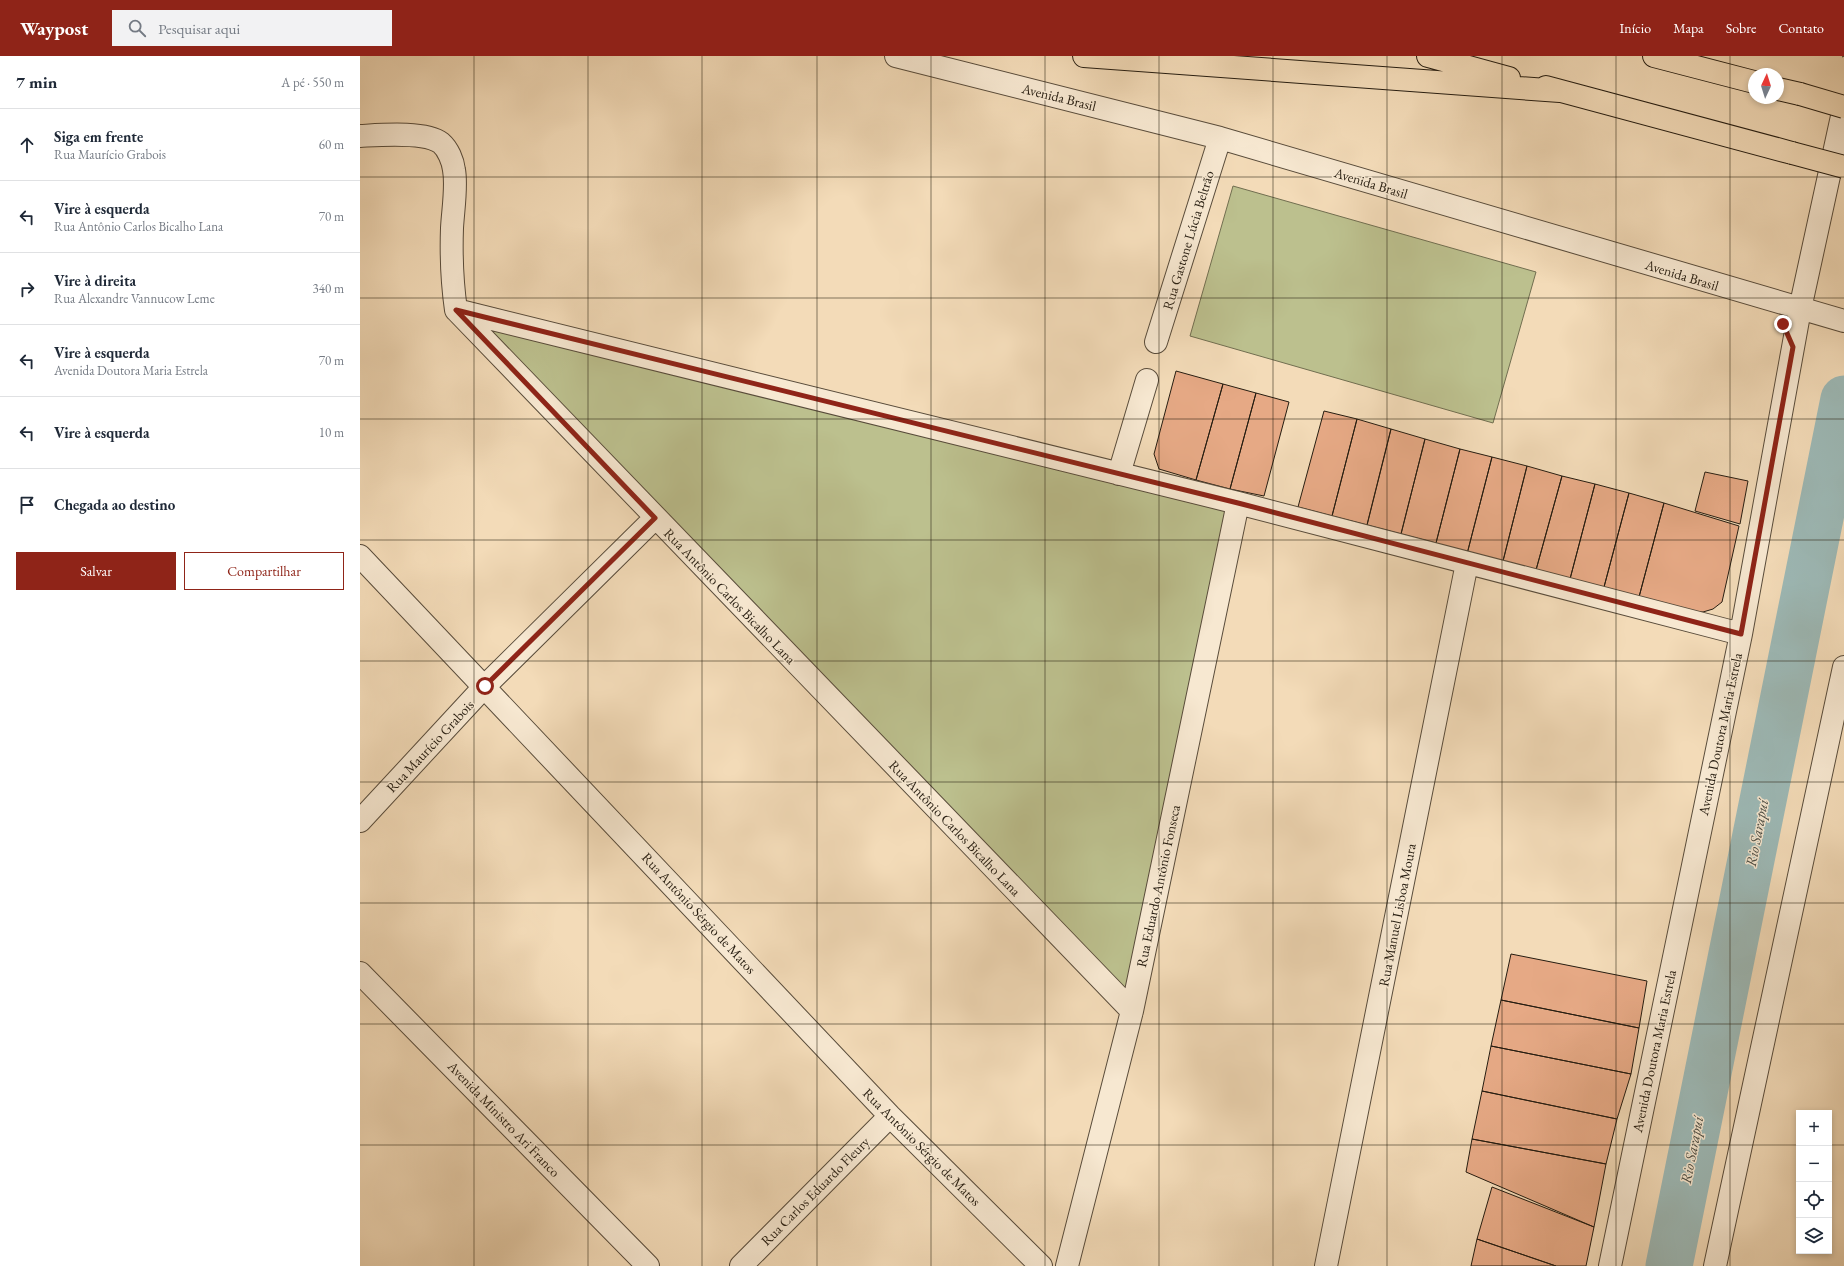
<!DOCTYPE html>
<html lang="pt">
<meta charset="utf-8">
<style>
:root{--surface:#fff;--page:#f2f2f3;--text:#1f2937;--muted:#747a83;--line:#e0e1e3;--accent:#8f2418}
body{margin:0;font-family:"EB Garamond",serif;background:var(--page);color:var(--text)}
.controls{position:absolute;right:12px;bottom:12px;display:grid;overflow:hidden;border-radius:0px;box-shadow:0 2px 6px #0003}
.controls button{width:36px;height:36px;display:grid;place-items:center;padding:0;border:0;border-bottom:1px solid var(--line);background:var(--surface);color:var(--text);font:20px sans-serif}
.compass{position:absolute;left:1388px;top:12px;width:36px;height:36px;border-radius:50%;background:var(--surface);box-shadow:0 2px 6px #0003;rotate:4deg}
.stop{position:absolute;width:12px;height:12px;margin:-9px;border:3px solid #8f2418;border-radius:50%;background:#fff}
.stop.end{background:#8f2418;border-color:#fff;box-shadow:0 1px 4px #0008}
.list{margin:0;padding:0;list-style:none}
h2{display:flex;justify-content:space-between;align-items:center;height:52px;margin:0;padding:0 16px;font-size:17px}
h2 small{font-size:13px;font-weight:400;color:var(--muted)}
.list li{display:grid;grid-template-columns:26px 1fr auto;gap:12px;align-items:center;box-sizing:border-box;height:72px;padding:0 16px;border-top:1px solid var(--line)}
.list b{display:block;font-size:15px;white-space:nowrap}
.list p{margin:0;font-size:13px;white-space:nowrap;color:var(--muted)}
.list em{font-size:13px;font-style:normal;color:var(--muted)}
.actions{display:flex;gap:8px;padding:12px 16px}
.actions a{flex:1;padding:9px 0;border:1px solid var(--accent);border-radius:0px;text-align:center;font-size:14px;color:var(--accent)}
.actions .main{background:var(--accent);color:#fff}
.icon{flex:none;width:22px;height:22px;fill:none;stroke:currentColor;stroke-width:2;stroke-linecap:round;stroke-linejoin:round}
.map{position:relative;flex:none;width:1484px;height:1210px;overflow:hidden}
header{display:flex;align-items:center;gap:24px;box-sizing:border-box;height:56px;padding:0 20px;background:var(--accent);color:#fff}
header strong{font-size:19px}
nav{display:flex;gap:22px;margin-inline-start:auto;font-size:14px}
.search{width:280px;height:36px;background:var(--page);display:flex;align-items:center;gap:10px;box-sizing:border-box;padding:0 14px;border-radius:0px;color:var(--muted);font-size:15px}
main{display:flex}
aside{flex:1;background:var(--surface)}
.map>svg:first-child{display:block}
.green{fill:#bcc08e;stroke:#716e50}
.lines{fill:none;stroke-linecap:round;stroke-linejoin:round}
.river{stroke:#9db9b6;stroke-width:47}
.building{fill:#e6a985;stroke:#261d11}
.minor-casing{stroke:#594c3b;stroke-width:24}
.highway-casing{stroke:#261d11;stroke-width:24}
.path{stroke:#261d11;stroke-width:2.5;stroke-dasharray:1 2;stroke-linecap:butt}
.minor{stroke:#f7e8d1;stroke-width:22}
.highway{stroke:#f3dbb8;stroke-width:22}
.highway-bridge-casing{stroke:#261d11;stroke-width:24;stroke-linecap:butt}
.highway-bridge{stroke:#f3dbb8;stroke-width:22}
.route{stroke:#8f2418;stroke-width:5}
.grid{fill:none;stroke:#261d11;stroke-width:1;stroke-opacity:0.55}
.labels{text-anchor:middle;stroke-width:3;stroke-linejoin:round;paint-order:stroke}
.street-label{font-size:14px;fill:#261d11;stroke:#f7e8d1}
.water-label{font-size:15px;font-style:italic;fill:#4a4c43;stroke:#f7e8d1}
</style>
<header>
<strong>Waypost</strong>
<div class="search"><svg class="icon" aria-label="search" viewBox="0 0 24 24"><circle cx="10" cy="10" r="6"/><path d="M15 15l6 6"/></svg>Pesquisar aqui</div>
<nav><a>Início</a><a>Mapa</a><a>Sobre</a><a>Contato</a></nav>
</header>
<main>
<aside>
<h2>7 min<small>A pé · 550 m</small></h2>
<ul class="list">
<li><svg class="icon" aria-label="ahead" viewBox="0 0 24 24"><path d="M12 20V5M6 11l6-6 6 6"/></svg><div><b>Siga em frente</b><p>Rua Maurício Grabois</p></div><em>60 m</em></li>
<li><svg class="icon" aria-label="left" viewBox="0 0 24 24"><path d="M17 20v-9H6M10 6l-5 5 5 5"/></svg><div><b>Vire à esquerda</b><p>Rua Antônio Carlos Bicalho Lana</p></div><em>70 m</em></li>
<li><svg class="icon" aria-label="right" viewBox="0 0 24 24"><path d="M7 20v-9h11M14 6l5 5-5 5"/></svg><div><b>Vire à direita</b><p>Rua Alexandre Vannucow Leme</p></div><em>340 m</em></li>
<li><svg class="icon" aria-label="left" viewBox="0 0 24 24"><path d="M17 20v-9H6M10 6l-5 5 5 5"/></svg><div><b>Vire à esquerda</b><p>Avenida Doutora Maria Estrela</p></div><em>70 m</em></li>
<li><svg class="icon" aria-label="left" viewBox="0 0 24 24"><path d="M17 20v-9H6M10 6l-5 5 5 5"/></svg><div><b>Vire à esquerda</b></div><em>10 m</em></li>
<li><svg class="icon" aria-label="arrive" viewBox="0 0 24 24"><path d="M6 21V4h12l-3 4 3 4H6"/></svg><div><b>Chegada ao destino</b></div></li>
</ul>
<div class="actions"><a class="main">Salvar</a><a>Compartilhar</a></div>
</aside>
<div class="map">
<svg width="1484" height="1210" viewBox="0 0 1484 1210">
<rect width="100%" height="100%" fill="#f3dbb8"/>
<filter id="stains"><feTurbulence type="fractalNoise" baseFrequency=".005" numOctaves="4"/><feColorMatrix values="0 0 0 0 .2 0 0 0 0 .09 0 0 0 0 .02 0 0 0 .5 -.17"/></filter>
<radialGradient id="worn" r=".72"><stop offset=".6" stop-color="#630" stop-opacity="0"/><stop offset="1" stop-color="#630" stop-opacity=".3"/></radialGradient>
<path class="green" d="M873,130L1176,216L1133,367L830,280Z
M96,254L878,447L772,955Z"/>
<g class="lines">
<path class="river" d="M1309,1210L1484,343"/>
</g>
<path class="building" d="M816,315L863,328L836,424L799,413L794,398Z
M863,328L896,337L870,433L836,424Z
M896,337L929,346L904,440L870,433Z
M964,355L997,363L972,460L938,451Z
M997,363L1031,373L1007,469L972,460Z
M1031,373L1065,383L1041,478L1007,469Z
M1065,383L1100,393L1076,487L1041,478Z
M1100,393L1132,401L1107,498L1076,487Z
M1132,401L1167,410L1143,505L1107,498Z
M1167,410L1202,420L1176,514L1143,505Z
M1345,416L1388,425L1380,468L1335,455Z
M1202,420L1235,428L1210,523L1176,514Z
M1235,428L1269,437L1244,531L1210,523Z
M1269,437L1304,447L1279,541L1244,531Z
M1304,447L1379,470L1362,546L1353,553L1343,556H1332L1279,541Z
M1151,898L1287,925L1279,972L1141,944Z
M1141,944L1279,972L1271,1018L1131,990Z
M1131,990L1271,1018L1257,1063L1122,1035Z
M1122,1035L1257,1063L1246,1108L1112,1083Z
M1112,1083L1246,1108L1234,1171L1106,1116Z
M1132,1131L1234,1171L1226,1210H1196L1117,1183Z
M1117,1183L1196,1210H1111Z"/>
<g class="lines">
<defs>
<path id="minor" d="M536,0L860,82L1484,265
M0,80C20,79 65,75 81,87C88,93 93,105 94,114C97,130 93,154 92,172C91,200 92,226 96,254L772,955
M96,254L878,447L1381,578
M796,286L860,82
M759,418L787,324
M0,500L530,1060L681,1210
M0,765L125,630L295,462
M0,917L288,1210
M381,1210L530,1060
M707,1210L772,955L878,447
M966,1210L1107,507
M1250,1210L1381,578L1440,253L1484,51
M1355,1210L1484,611"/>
<path id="highway" d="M724,0L1200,35
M1068,0L1149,22
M1294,0L1394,26
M1186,31L1432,97
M1418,33L1440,38"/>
</defs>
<use href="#minor" class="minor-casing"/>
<use href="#highway" class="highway-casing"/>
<path class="path" d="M1483,0L1484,2"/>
<use href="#minor" class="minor"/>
<use href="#highway" class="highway"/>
<defs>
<path id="highway-bridge" d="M1440,38L1484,51
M1432,97L1484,111"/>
</defs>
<use href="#highway-bridge" class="highway-bridge-casing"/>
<use href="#highway-bridge" class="highway-bridge"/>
</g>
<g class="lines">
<path class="route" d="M125,630L295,462L96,254L878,447L1381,578L1433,291L1423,268"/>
</g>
<path class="grid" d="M114,0V1210M228,0V1210M342,0V1210M457,0V1210M571,0V1210M685,0V1210M799,0V1210M913,0V1210M1027,0V1210M1142,0V1210M1256,0V1210M1370,0V1210M0,121H1484M0,242H1484M0,363H1484M0,484H1484M0,605H1484M0,726H1484M0,847H1484M0,968H1484M0,1089H1439M1469,1089H1484"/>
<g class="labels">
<g class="street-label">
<text transform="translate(699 41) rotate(14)" y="5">Avenida Brasil</text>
<text transform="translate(1011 127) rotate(17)" y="5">Avenida Brasil</text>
<text transform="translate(828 184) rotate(-73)" y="5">Rua Gastone Lúcia Beltrão</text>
<text transform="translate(1322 219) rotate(17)" y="5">Avenida Brasil</text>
<text transform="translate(370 540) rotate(46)" y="5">Rua Antônio Carlos Bicalho Lana</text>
<text transform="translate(1360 678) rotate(-78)" y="5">Avenida Doutora Maria Estrela</text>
<text transform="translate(70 690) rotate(-47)" y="5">Rua Maurício Grabois</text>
<text transform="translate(595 772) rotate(46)" y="5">Rua Antônio Carlos Bicalho Lana</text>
<text transform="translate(798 830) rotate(-78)" y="5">Rua Eduardo Antônio Fonseca</text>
<text transform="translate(339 857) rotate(47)" y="5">Rua Antônio Sérgio de Matos</text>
<text transform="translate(1037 859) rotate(-79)" y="5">Rua Manuel Lisboa Moura</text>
<text transform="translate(1294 995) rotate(-78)" y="5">Avenida Doutora Maria Estrela</text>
<text transform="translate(144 1063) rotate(46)" y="5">Avenida Ministro Ari Franco</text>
<text transform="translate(562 1091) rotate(45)" y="5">Rua Antônio Sérgio de Matos</text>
<text transform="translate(455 1135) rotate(-45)" y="5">Rua Carlos Eduardo Fleury</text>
</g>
<g class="water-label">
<text transform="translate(1397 777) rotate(-79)" y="5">Rio Sarapuí</text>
<text transform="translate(1332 1094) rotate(-79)" y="5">Rio Sarapuí</text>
</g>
</g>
<rect width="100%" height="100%" filter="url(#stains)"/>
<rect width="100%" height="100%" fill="url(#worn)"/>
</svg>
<div class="controls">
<button>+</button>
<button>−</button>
<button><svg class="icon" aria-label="locate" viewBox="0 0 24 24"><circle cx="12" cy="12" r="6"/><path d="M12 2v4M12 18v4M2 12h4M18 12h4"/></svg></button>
<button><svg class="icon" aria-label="layers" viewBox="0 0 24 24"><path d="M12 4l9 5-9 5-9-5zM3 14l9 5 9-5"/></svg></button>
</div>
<svg class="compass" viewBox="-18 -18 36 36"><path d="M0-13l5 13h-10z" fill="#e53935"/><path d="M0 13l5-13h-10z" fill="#747a83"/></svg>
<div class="stop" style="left:125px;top:630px"></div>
<div class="stop end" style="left:1423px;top:268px"></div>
</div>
</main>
